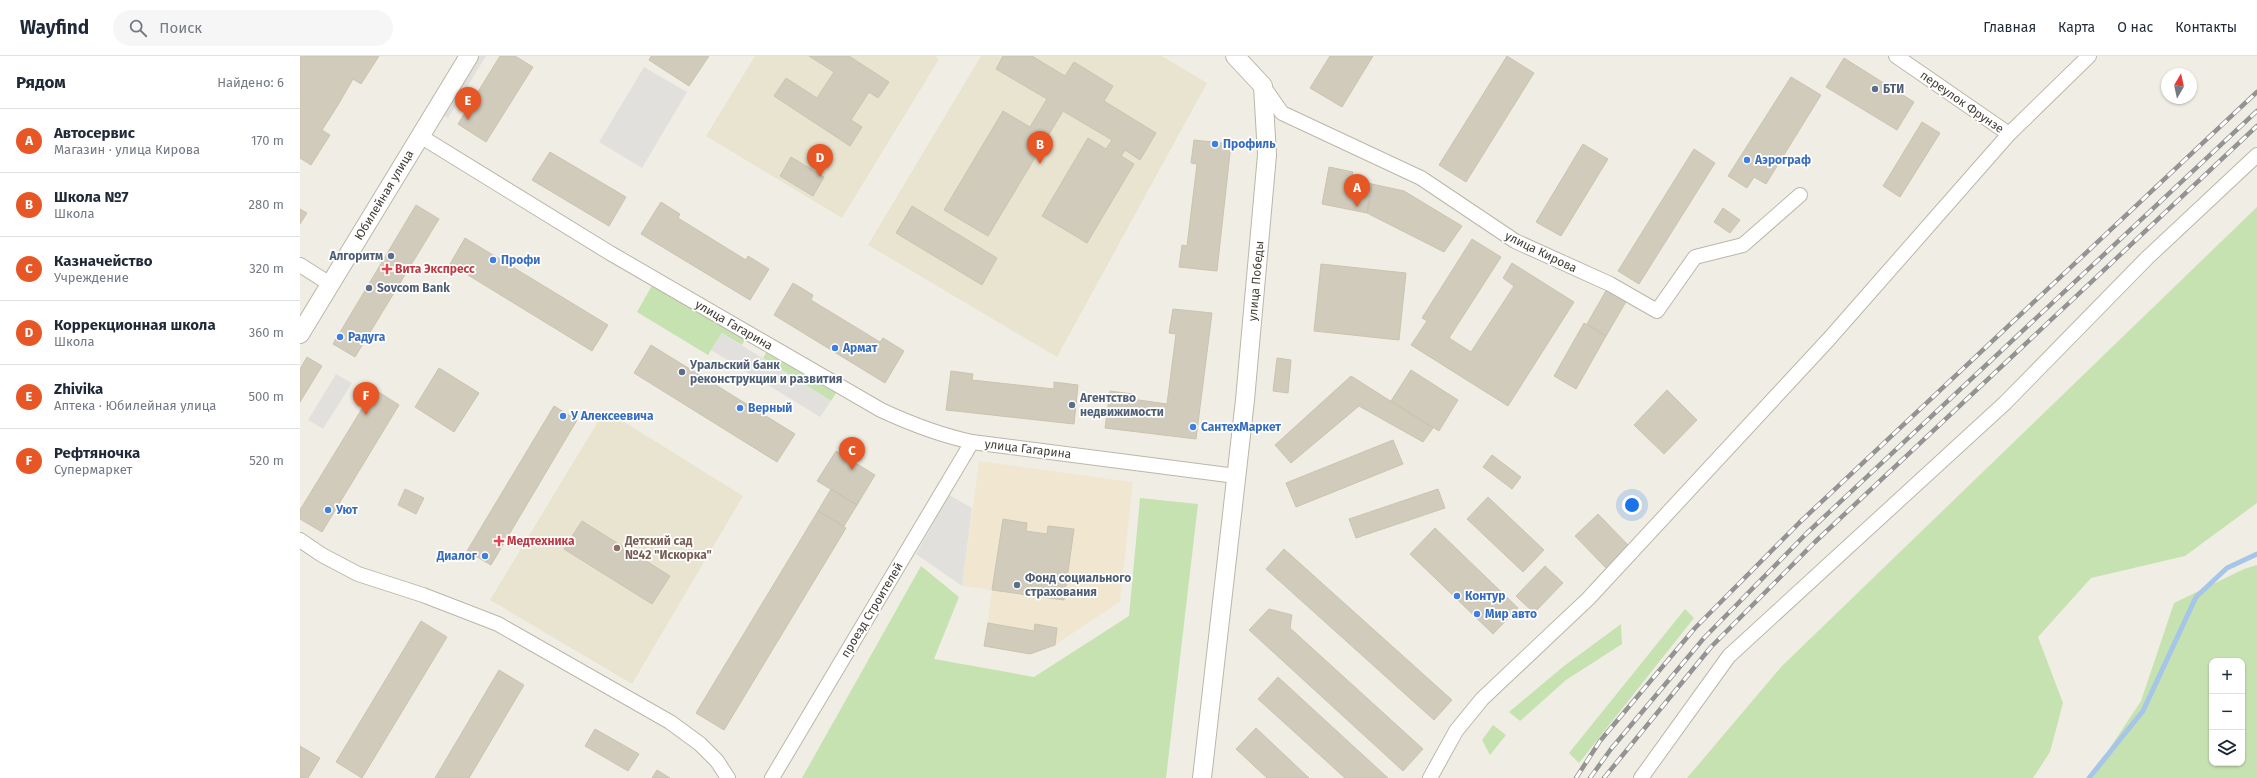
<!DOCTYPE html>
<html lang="ru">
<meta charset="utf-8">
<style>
:root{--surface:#fff;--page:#f6f6f7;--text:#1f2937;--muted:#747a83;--line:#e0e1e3;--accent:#e75725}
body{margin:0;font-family:"Fira Sans",sans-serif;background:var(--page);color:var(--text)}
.controls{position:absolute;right:12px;bottom:12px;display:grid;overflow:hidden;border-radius:8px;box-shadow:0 1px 3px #0004}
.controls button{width:36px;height:36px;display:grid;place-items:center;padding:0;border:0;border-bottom:1px solid var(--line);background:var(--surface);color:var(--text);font:20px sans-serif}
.compass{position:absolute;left:1861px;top:12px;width:36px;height:36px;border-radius:50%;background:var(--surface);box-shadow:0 1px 3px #0004;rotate:9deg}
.you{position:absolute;left:1332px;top:449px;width:14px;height:14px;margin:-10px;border:3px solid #fff;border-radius:50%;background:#1a73e8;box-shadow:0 0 0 6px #1a73e833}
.badge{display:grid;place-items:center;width:26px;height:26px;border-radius:50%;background:var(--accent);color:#fff;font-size:13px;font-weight:700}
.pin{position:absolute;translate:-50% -33px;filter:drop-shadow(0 1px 2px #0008)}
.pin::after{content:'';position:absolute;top:21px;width:14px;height:12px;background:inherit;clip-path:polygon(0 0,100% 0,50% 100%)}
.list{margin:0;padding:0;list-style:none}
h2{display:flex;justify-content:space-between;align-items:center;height:52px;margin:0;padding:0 16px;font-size:17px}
h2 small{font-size:13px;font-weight:400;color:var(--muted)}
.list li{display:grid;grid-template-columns:26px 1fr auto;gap:12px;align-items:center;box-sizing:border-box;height:64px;padding:0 16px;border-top:1px solid var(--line)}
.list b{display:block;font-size:15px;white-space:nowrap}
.list p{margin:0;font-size:13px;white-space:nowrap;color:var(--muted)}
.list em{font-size:13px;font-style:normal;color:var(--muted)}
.icon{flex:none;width:22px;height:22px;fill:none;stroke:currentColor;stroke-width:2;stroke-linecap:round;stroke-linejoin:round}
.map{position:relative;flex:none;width:1957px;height:722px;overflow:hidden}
header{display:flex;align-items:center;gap:24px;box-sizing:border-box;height:56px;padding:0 20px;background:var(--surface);border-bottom:1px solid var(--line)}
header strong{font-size:19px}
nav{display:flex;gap:22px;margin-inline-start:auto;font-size:14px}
.search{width:280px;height:36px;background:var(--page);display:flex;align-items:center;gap:10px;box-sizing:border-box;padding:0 14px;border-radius:22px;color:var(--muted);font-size:15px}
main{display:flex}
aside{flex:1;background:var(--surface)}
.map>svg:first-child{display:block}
.commercial{fill:#f1e7d1}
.education{fill:#e8e4cf}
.green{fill:#c6e2b0;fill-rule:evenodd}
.parking{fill:#e1e0dc}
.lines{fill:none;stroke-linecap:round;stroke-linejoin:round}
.stream{stroke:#a5c6e9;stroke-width:5}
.building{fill:#d1cbbb;stroke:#cbc3af}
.minor-casing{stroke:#bbb6a8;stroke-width:16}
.tertiary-casing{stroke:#bbb6a8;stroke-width:20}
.minor{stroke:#fff;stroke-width:14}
.tertiary{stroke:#fff;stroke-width:18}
.rail-casing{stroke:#939393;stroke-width:4.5}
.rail{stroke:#fff;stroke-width:3;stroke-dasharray:9;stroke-linecap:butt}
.service-dot{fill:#5c6f8a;stroke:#fff;stroke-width:1.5}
.shop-dot{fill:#3f7fe0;stroke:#fff;stroke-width:1.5}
.health-dot{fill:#e0444e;stroke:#fff;stroke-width:1.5}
.education-dot{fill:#8d6e63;stroke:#fff;stroke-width:1.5}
.labels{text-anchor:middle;stroke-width:3.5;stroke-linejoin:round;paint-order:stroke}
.service-label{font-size:12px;font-weight:bold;fill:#4e5e75;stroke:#fff;text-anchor:start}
.street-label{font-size:12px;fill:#423e35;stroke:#fff}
.shop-label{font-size:12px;font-weight:bold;fill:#366cbe;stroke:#fff;text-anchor:start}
.health-label{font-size:12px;font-weight:bold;fill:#be3a42;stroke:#fff;text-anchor:start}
.education-label{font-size:12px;font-weight:bold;fill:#785e54;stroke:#fff;text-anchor:start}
</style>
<header>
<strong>Wayfind</strong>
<div class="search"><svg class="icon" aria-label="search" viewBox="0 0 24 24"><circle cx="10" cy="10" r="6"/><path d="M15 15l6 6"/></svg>Поиск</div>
<nav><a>Главная</a><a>Карта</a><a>О нас</a><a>Контакты</a></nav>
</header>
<main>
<aside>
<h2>Рядом<small>Найдено: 6</small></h2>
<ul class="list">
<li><span class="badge">A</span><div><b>Автосервис</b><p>Магазин · улица Кирова</p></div><em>170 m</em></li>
<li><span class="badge">B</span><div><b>Школа №7</b><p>Школа</p></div><em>280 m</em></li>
<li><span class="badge">C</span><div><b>Казначейство</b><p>Учреждение</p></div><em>320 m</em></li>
<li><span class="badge">D</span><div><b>Коррекционная школа</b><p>Школа</p></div><em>360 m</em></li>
<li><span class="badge">E</span><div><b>Zhivika</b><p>Аптека · Юбилейная улица</p></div><em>500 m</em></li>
<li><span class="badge">F</span><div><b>Рефтяночка</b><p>Супермаркет</p></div><em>520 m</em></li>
</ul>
</aside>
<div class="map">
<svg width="1957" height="722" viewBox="0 0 1957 722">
<rect width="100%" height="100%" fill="#f0eee4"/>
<path class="commercial" d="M679,405L833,426L820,546L755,589L730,598L684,590L692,534L662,530Z"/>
<path class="education" d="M455,0H635L639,3L542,162L406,80Z
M681,0H862L907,27L757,301L568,189Z
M305,354L443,440L332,628L190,544Z"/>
<path class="green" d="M1957,151V447L1885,500L1791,522L1738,581L1763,647L1750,696L1733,722H1387L1482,610Z
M354,226L446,282L442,289L422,277L408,299L337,256Z
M467,295L536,337L531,345L463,302Z
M840,442L898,448L866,722H502L621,510L659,541L634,603L734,621L829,560Z
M1957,509V722H1790L1841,645L1874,547L1944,513ZM1912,605H1942V707H1912Z
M1385,553L1394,562L1279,707L1269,697Z
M1321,568L1322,588L1266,624L1220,665L1209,656L1264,610Z
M1193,669L1206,679L1190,699L1182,684Z"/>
<path class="parking" d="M171,0H186L148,62L137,56Z
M344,11L387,36L342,112L299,86Z
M422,277L531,345L520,361L411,294Z
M36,318L52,327L23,373L8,364Z
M649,439L672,452L662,530L616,498Z"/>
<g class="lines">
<path class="stream" d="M1789,722L1843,655L1896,541L1927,512L1957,498"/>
</g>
<path class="building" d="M0,0H79L61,28L53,23L38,49L22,74L30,79L11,109L0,102Z
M200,0H215L233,11L186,86L158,68Z
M351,0H409L389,30L349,4Z
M509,0H549L589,26L578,42L569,36L551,64L562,71L550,90L474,40L486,22L517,42L534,16Z
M703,0H732L765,20L774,6L813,30L804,45L856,77L840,104L825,94L821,100L834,108L787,187L742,160L788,82L806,93L812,84L763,55L688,180L644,154L703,55L730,71L747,43L696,13Z
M1030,0H1073L1042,51L1010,32Z
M1207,0L1234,17L1166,126L1139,109Z
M1544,2L1614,46L1597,74L1526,31Z
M1491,21L1521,39L1466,128L1454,121L1447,132L1428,120Z
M1622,66L1640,77L1600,141L1583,130Z
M894,84L931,88L917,215L879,211L882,189L887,190L897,108L891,107Z
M1283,88L1308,103L1261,180L1236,166Z
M1394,93L1415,107L1339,228L1318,215Z
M250,96L326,141L309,170L232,124Z
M491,101L524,121L513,140L480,120Z
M1029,111L1053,116L1051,124L1072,128L1067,157L1022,148Z
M1072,128L1104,135L1162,170L1144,196L1067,157Z
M361,146L380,158L378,162L446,204L448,200L469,213L450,244L341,178Z
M116,149L139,163L55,301L33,288Z
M612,150L697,202L682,229L596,177Z
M1423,152L1440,164L1430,177L1414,166Z
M0,153L7,157L0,168Z
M165,182L308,269L292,295L150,208Z
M1172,183L1201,201L1149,282L1171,296L1214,230L1203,222L1212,207L1274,246L1208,350L1111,289L1127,265L1122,262Z
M1021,208L1106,217L1099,284L1014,275Z
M493,227L513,239L511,244L580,286L583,282L604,295L585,327L474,259Z
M1307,233L1327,244L1306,280L1287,268Z
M873,253L912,257L896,383L805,372L810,335L833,338L832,343L867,348L876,278L869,277Z
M1284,267L1306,280L1276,333L1254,320Z
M351,289L495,378L477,406L334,317Z
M7,301L22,310L0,346V313Z
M977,302L991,304L988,337L973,335Z
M139,312L179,337L154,376L115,351Z
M1111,314L1158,344L1139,375L1091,345Z
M651,315L673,318L672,324L754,333V326L778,329L774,368L646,354Z
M1051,320L1133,372L1123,386L1059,350L991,407L975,389Z
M74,333L99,349L22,476L0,463V454Z
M1367,334L1397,364L1364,398L1334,369Z
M254,350L277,364L191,509L167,495Z
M1093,384L1103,408L996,451L986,427Z
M536,395L575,419L557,449L517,425Z
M1192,399L1221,421L1212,433L1183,411Z
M105,433L124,442L116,458L98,449Z
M531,433L557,449L544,470L518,455Z
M1138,433L1145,452L1056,482L1049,463Z
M1188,441L1244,494L1223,516L1167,463Z
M518,455L546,472L424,674L396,657Z
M1298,458L1329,490L1306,512L1275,480Z
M703,463L727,467L726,475L747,478L748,470L774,473L764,544L692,534Z
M282,465L370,520L352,548L264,493Z
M1135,472L1218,552L1193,578L1110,498Z
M984,493L1152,644L1134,664L966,513Z
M1245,510L1263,527L1234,557L1216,540Z
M969,553L992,559L990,572L1123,693L1103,715L949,574Z
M121,565L147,581L62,722L36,706Z
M688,567L734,575L735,568L757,572L755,589L730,598L684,590Z
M199,614L224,629L169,722H135Z
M978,621L1088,722H1045L958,643Z
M956,672L1009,722H967L936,693Z
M295,673L339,698L328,715L285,690Z
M0,690L20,702L8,722H0Z
M357,714L370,722H352Z"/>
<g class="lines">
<defs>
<path id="minor" d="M1596,0L1709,78
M963,30L982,57L1121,122L1215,185L1310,228L1357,255L1395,201L1443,189L1500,139
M120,80L310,197L581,354C611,368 640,379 672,386L936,420
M0,209L30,228
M0,484L22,499L58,518L123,539L198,568L370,666L400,688L417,705L428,722
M472,722L672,386
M1130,722L1156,675L1182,643L1288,543L1529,283L1709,78L1789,0
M1341,722L1429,600L1705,347L1847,202L1957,99"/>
<path id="tertiary" d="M0,278L169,0
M902,722L945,344L967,99L963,30L935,0"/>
</defs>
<use href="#minor" class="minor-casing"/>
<use href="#tertiary" class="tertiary-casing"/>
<use href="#minor" class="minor"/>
<use href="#tertiary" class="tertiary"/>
<defs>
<path id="rail" d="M1276,722L1300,685L1395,572L1499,467L1957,36
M1290,722L1311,693L1404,582L1507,477L1957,55
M1304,722L1411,591L1515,486L1957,70"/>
</defs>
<use href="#rail" class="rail-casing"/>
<use href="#rail" class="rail"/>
</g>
<g class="service-dot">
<circle cx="1575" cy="33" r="4"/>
<circle cx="91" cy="200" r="4"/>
<circle cx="69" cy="232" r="4"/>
<circle cx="382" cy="316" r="4"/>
<circle cx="772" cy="349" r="4"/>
<circle cx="717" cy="529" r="4"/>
</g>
<g class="shop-dot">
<circle cx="915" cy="88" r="4"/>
<circle cx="1447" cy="104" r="4"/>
<circle cx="193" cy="204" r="4"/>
<circle cx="40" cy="281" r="4"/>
<circle cx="535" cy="292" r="4"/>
<circle cx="440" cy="352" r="4"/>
<circle cx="263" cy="360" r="4"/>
<circle cx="893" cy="371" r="4"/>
<circle cx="28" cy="454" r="4"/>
<circle cx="185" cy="500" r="4"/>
<circle cx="1157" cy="540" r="4"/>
<circle cx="1177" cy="558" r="4"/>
</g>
<g class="health-dot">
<path d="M85 207h4v4h4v4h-4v4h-4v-4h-4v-4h4z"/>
<path d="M197 479h4v4h4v4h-4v4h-4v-4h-4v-4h4z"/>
</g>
<circle class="education-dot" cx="317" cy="492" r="4"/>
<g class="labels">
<g class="service-label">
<text x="1583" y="37">БТИ</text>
<text x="83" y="204" text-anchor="end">Алгоритм</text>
<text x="77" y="236">Sovcom Bank</text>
<text x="390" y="313">Уральский банк<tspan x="390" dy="14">реконструкции и развития</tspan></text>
<text x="780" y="346">Агентство<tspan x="780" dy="14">недвижимости</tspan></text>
<text x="725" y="526">Фонд социального<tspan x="725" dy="14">страхования</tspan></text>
</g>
<g class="street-label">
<text transform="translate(1662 46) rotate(35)" y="4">переулок Фрунзе</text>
<text transform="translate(84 139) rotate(-59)" y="4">Юбилейная улица</text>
<text transform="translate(1241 196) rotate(26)" y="4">улица Кирова</text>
<text transform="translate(956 225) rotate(-85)" y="4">улица Победы</text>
<text transform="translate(434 269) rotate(30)" y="4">улица Гагарина</text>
<text transform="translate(728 393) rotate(7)" y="4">улица Гагарина</text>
<text transform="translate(572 554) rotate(-59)" y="4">проезд Строителей</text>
</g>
<g class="shop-label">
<text x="923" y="92">Профиль</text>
<text x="1455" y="108">Аэрограф</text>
<text x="201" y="208">Профи</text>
<text x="48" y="285">Радуга</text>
<text x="543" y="296">Армат</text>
<text x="448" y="356">Верный</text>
<text x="271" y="364">У Алексеевича</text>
<text x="901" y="375">СантехМаркет</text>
<text x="36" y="458">Уют</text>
<text x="177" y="504" text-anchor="end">Диалог</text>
<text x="1165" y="544">Контур</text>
<text x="1185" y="562">Мир авто</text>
</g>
<g class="health-label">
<text x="95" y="217">Вита Экспресс</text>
<text x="207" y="489">Медтехника</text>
</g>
<g class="education-label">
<text x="325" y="489">Детский сад<tspan x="325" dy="14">№42 "Искорка"</tspan></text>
</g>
</g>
</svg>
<div class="controls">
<button>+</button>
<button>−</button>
<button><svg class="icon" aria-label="layers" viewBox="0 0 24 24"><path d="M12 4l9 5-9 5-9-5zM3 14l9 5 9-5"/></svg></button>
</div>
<svg class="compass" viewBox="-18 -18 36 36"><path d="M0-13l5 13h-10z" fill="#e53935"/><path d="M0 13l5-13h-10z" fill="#747a83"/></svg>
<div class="you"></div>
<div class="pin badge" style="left:1057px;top:151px">A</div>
<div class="pin badge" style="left:740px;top:108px">B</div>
<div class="pin badge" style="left:552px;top:414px">C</div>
<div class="pin badge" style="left:520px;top:121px">D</div>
<div class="pin badge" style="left:168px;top:64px">E</div>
<div class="pin badge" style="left:66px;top:359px">F</div>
</div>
</main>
